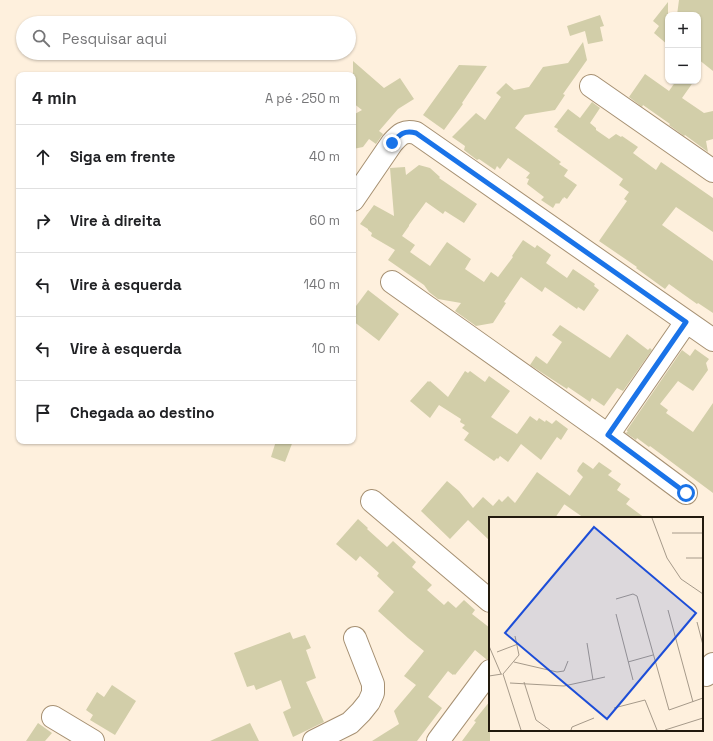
<!DOCTYPE html>
<html lang="pt">
<meta charset="utf-8">
<style>
:root{--surface:#fff;--page:#f2f2f2;--text:#202124;--muted:#757577;--line:#e0e0e0}
body{margin:0;font-family:"Space Grotesk",sans-serif;background:var(--page);color:var(--text)}
.controls{position:absolute;right:12px;top:12px;display:grid;overflow:hidden;border-radius:8px;box-shadow:0 1px 3px #0004}
.controls button{width:36px;height:36px;display:grid;place-items:center;padding:0;border:0;border-bottom:1px solid var(--line);background:var(--surface);color:var(--text);font:20px sans-serif}
.stop{position:absolute;width:12px;height:12px;margin:-9px;border:3px solid #1a73e8;border-radius:50%;background:#fff}
.stop.end{background:#1a73e8;border-color:#fff;box-shadow:0 1px 4px #0008}
.list{margin:0;padding:0;list-style:none}
h2{display:flex;justify-content:space-between;align-items:center;height:52px;margin:0;padding:0 16px;font-size:17px}
h2 small{font-size:13px;font-weight:400;color:var(--muted)}
.list li{display:grid;grid-template-columns:26px 1fr auto;gap:12px;align-items:center;box-sizing:border-box;height:64px;padding:0 16px;border-top:1px solid var(--line)}
.list b{display:block;font-size:15px;white-space:nowrap}
.list em{font-size:13px;font-style:normal;color:var(--muted)}
.icon{flex:none;width:22px;height:22px;fill:none;stroke:currentColor;stroke-width:2;stroke-linecap:round;stroke-linejoin:round}
.map{position:relative;flex:none;width:713px;height:741px;overflow:hidden}
.search{position:absolute;background:var(--surface);box-shadow:0 1px 3px #0004;left:16px;top:16px;width:340px;height:44px;display:flex;align-items:center;gap:10px;box-sizing:border-box;padding:0 14px;border-radius:22px;color:var(--muted);font-size:15px}
.panel{position:absolute;background:var(--surface);box-shadow:0 1px 3px #0004;left:16px;top:72px;width:340px;height:372px;border-radius:8px}
.map>svg:first-child{display:block}
.building{fill:#d2cea9}
.lines{fill:none;stroke-linecap:round;stroke-linejoin:round}
.minor-casing{stroke:#a69072;stroke-width:24}
.minor{stroke:#fff;stroke-width:22}
.route{stroke:#1a73e8;stroke-width:5}
.inset-road{fill:none;stroke:#a69a8a;stroke-width:1}
.view{fill:#1d4ed8;fill-opacity:0.15;stroke:#1d4ed8;stroke-width:2}
.inset-edge{fill:none;stroke:#221a0e;stroke-width:2}
</style>
<div class="map">
<svg width="713" height="741" viewBox="0 0 713 741">
<rect width="100%" height="100%" fill="#fef0dd"/>
<path class="building" d="M679,0H713V71L698,59V15H677Z
M668,2V45L654,33L659,26L653,21Z
M600,15L604,26L600,27L603,41L588,44L585,31L570,36L567,26Z
M583,42L587,60L563,94L565,95L555,110L525,115L515,128L561,162L559,164L568,170L564,176L577,185L567,199L564,197L563,199V198L559,204L558,203L557,204L556,203L553,208L541,200L544,197L527,184L529,179L526,178L530,173L508,158L500,169L497,166L495,170L479,159L477,160L464,150L465,146L452,137L476,113L485,120L501,97L496,93L506,83L514,90L529,87L543,67L568,63Z
M353,61L384,88L400,78L414,99L398,109L379,131L383,134L376,144L369,139L363,147L353,149V115L362,110L353,103Z
M459,65L487,66L462,103L463,104L444,130L423,115Z
M645,74L669,91L676,81H694L682,98L704,113L713,111V139L706,141L708,152L685,135L684,136L669,125L670,124L643,105L642,107L629,97Z
M592,102L600,108L590,123L596,128V130L609,139L616,134L621,137L622,136L638,147L633,153L656,170L661,162L713,198V232L676,207L662,225L713,261V313L698,303L697,304L669,284L665,289L636,268L637,267L599,241L627,201L624,199L629,192L619,185L623,179L557,131L558,129L554,127L568,109L580,118Z
M419,165L430,168L440,177L439,178L477,204L464,223L445,211L443,214L426,202L409,225V226L402,236L415,245L410,252L430,266L447,242L471,259L465,269L484,282L491,272L498,277L513,257L512,256L523,240L535,248L537,245L551,255L546,263L567,278L573,269L595,284L594,286L599,290L584,311L578,307L577,309L545,287L542,292L521,277L504,302L506,303L493,323L476,326L455,311L461,303L438,299L429,292L424,285L388,260L395,250L371,236L372,233L368,230V229L360,224L374,205L394,216L390,168L405,167L406,175Z
M368,290L399,314L379,341L353,321V310Z
M560,325L610,358L627,334L648,350L650,348L652,350L623,391L617,388L604,406L592,398L590,402L568,387L567,389L530,365L536,356L547,364L562,342L552,335Z
M695,349L709,359L706,363L708,370L693,391L678,381L660,404L668,410L666,413L693,432L713,403V493L650,446L649,447L637,438L636,440L626,433L628,431H627V430L682,350L690,356Z
M465,371L468,373L470,371L485,382L489,376L510,391L491,417L517,434L530,416L537,421L539,418L545,422L546,420L552,424L556,420L568,429L561,440L557,437L541,460L521,444L508,462L500,456L498,459L497,458L494,461L464,440L469,433L462,428L465,425L460,422L461,419L439,405L430,418L410,401L428,381L429,382L430,381L448,397Z
M276,441H293L285,462L271,457Z
M583,462L593,469L599,462L612,471L608,475L621,484L617,490L630,499L626,504L645,518H584L564,504L583,477L577,471L579,467Z
M537,472L570,496L555,518H490V541L468,520L450,539L421,511L447,481L459,491L473,508L483,497L493,506L499,499L502,502L508,496L515,503Z
M358,519L368,528L367,529L387,547L393,541L416,562L412,567L432,585L427,590L444,605L448,601L456,608L464,600L475,610L472,614L490,628V659H486L475,650L455,675L454,674L453,675L448,671L428,697L442,708L417,741H372L399,724L394,711L416,685L404,676L424,651L408,638L378,611L394,592L377,576L379,573L360,556L356,561L336,544Z
M290,632L293,639L305,635L311,648L306,650L316,678L306,682L324,722L293,737L283,712L291,708L281,680L256,690L254,685L247,687L234,653Z
M112,685L136,701L115,735L90,720L93,715L86,710L97,692L104,697Z
M490,701V741H462L476,722L474,721Z
M38,723L52,733L45,741H26Z
M250,723L259,741H210Z"/>
<g class="lines">
<defs>
<path id="minor" d="M591,86L713,171
M353,200L392,143C400,134 404,130 416,133L713,340
M392,282L608,435L686,493
M608,435L686,322
M372,501L490,601
M706,675L713,664
M53,717L93,741
M314,741L350,723L361,712L369,702L373,693V684L355,638
M438,741L490,671"/>
</defs>
<use href="#minor" class="minor-casing"/>
<use href="#minor" class="minor"/>
</g>
<g class="lines">
<path class="route" d="M392,143C400,134 404,130 416,133L686,322L608,435L686,493"/>
</g>
<g transform="translate(489 517)">
<rect width="214" height="214" fill="#fef0dd"/>
<path class="inset-road" d="M163,1L178,41L192,62L214,77M183,16H214M197,41H214M127,82L144,77L148,79L180,193L214,181M179,93L204,185M127,97L144,163M208,105L214,128M26,119L30,138L14,157L32,213M98,126L104,163M0,129L12,157M8,135L29,127M25,145L68,155L75,154L79,144M139,145L164,138M0,159L13,157M35,165L47,203L61,213M21,166L75,169L116,160M125,191L156,183L168,213M82,213L83,210L105,201M176,213L214,201"/>
<path class="view" d="M105,10L207,96L118,202L16,116Z"/>
<rect width="214" height="214" class="inset-edge"/>
</g>
</svg>
<div class="controls">
<button>+</button>
<button>−</button>
</div>
<div class="stop" style="left:686px;top:493px"></div>
<div class="stop end" style="left:392px;top:143px"></div>
<div class="search"><svg class="icon" aria-label="search" viewBox="0 0 24 24"><circle cx="10" cy="10" r="6"/><path d="M15 15l6 6"/></svg>Pesquisar aqui</div>
<section class="panel">
<h2>4 min<small>A pé · 250 m</small></h2>
<ul class="list">
<li><svg class="icon" aria-label="ahead" viewBox="0 0 24 24"><path d="M12 20V5M6 11l6-6 6 6"/></svg><div><b>Siga em frente</b></div><em>40 m</em></li>
<li><svg class="icon" aria-label="right" viewBox="0 0 24 24"><path d="M7 20v-9h11M14 6l5 5-5 5"/></svg><div><b>Vire à direita</b></div><em>60 m</em></li>
<li><svg class="icon" aria-label="left" viewBox="0 0 24 24"><path d="M17 20v-9H6M10 6l-5 5 5 5"/></svg><div><b>Vire à esquerda</b></div><em>140 m</em></li>
<li><svg class="icon" aria-label="left" viewBox="0 0 24 24"><path d="M17 20v-9H6M10 6l-5 5 5 5"/></svg><div><b>Vire à esquerda</b></div><em>10 m</em></li>
<li><svg class="icon" aria-label="arrive" viewBox="0 0 24 24"><path d="M6 21V4h12l-3 4 3 4H6"/></svg><div><b>Chegada ao destino</b></div></li>
</ul>
</section>
</div>
